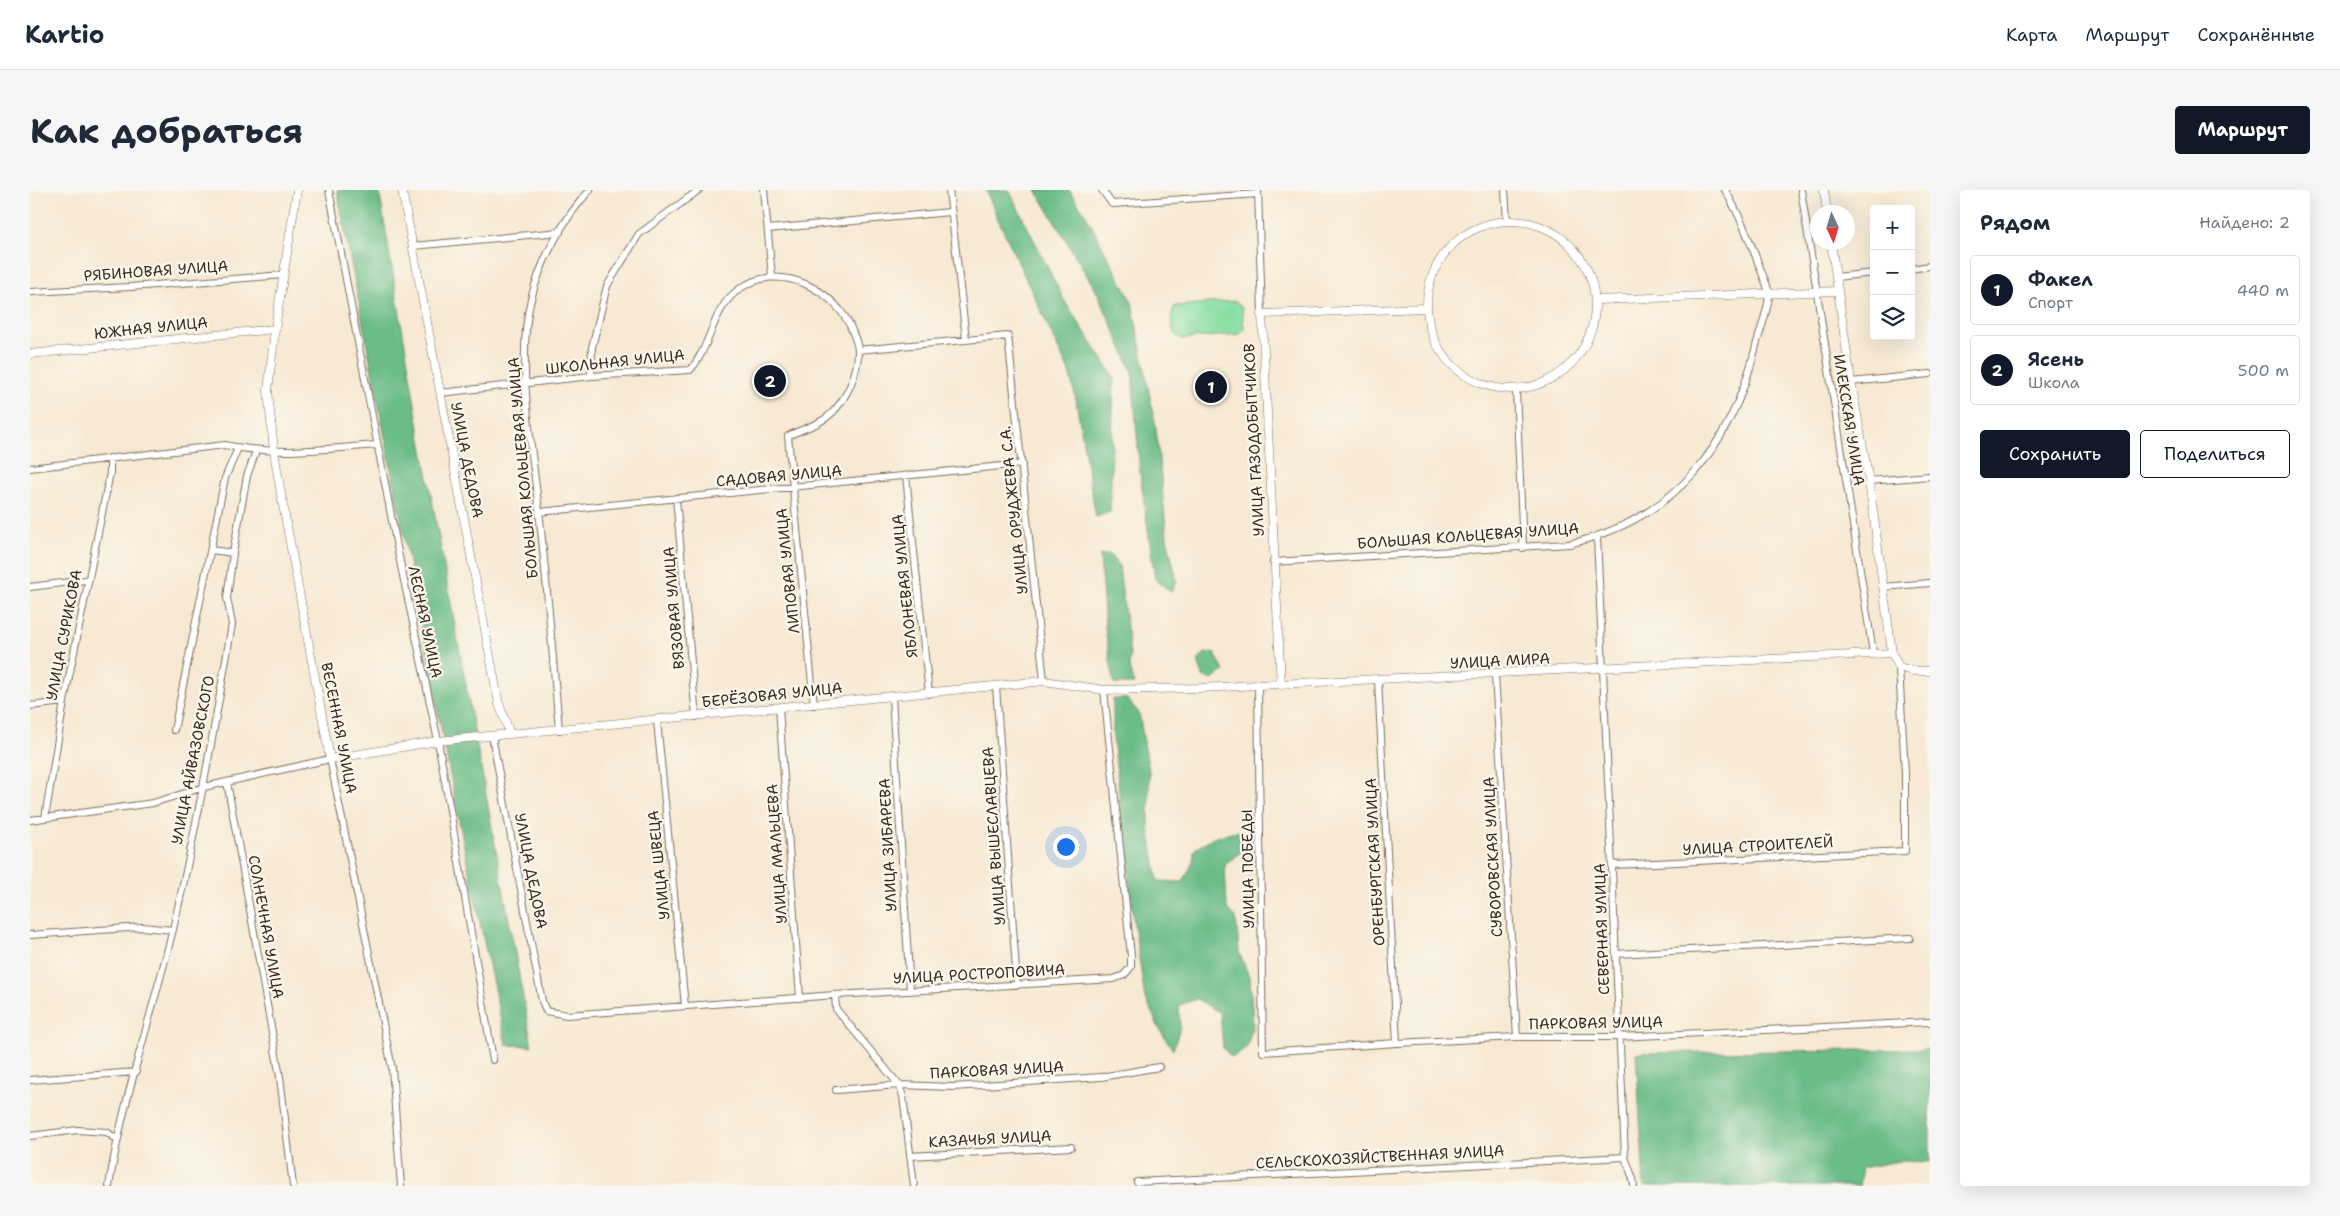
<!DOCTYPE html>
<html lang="ru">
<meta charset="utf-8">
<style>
:root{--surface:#fff;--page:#f6f6f7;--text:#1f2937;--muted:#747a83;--line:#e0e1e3;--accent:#111827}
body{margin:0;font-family:"Shantell Sans",sans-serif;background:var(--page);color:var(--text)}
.controls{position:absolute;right:15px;top:15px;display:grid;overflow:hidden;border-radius:5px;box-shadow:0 5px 20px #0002}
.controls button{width:45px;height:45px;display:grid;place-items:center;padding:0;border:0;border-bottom:1px solid var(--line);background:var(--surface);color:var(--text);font:25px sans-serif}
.compass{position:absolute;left:1780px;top:15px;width:45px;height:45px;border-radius:50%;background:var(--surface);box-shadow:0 5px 20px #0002;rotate:176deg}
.you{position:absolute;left:1035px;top:656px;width:18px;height:18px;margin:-12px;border:4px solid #fff;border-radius:50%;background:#1a73e8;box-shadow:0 0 0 8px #1a73e833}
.badge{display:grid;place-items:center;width:32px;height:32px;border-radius:50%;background:var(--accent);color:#fff;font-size:16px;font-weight:700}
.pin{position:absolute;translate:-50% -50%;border:2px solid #fff;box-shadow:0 1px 5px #0006}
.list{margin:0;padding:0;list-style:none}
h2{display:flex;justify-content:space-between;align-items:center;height:65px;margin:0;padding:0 20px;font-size:21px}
h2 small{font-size:16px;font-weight:400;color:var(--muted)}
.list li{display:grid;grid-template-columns:32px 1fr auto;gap:15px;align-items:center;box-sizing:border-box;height:70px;margin:0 10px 10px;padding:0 10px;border:1px solid var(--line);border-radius:5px}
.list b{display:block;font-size:19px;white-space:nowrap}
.list p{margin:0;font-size:16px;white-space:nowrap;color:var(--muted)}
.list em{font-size:16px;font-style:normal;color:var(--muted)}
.actions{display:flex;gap:10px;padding:15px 20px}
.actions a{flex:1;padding:11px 0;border:1px solid var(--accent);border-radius:5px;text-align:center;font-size:18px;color:var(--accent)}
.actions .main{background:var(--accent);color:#fff}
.icon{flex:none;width:28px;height:28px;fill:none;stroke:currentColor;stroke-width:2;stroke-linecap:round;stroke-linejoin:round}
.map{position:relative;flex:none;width:1900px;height:996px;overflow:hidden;border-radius:5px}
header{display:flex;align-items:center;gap:30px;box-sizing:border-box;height:70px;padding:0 25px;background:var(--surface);border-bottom:1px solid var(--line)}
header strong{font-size:24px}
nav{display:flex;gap:28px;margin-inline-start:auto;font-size:18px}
.intro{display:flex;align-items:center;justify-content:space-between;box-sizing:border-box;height:120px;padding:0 30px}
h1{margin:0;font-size:35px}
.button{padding:12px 22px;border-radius:5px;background:var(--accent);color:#fff;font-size:18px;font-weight:700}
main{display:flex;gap:30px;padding:0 30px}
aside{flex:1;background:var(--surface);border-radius:5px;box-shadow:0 5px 20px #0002}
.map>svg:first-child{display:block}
.green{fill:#84dda2;stroke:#608460}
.forest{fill:#6bbc88;stroke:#537353}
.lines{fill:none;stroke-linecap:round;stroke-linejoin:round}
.minor-casing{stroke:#7d6d5d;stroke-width:8}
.tertiary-casing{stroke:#7d6d5d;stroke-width:9}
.minor{stroke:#fff;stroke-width:6}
.tertiary{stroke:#fff;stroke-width:8}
.labels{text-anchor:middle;stroke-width:4.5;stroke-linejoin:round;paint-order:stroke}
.street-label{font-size:15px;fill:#3b2a1e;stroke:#fbf7ec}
</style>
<header>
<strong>Kartio</strong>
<nav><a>Карта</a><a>Маршрут</a><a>Сохранённые</a></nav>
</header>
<div class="intro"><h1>Как добраться</h1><a class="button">Маршрут</a></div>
<main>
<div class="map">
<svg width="1900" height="996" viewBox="0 0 1900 996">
<rect width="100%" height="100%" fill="#fbf7ec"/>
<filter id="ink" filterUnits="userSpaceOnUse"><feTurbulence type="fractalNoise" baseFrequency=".02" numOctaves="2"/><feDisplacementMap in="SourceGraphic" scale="10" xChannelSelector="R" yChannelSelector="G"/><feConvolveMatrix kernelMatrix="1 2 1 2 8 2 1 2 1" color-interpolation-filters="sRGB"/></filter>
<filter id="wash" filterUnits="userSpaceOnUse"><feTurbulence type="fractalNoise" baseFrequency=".0096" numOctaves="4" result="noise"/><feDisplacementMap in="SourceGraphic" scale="20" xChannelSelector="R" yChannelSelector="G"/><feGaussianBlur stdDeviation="1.12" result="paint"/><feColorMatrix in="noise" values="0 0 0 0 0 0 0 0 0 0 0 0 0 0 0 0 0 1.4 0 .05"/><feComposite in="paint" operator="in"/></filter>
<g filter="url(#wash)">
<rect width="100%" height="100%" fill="#f7e9d3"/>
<path class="green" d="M1204,111L1212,117L1214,139L1210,144L1152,149C1140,145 1139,126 1145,116Z"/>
<path class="forest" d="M307,0H349L390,244L502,856L476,855L436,667Z
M956,0H979L1034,110L1084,187L1080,322L1066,327L1045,205L1038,179L967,27Z
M1006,0H1039L1056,25L1102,112L1126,238L1137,347L1147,392L1141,402L1125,389L1110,284L1102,181L1068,104Z
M1079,364L1089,376L1100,465L1099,476L1104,494H1084L1075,438L1070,365Z
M1175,463H1185L1194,481L1182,490L1173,486L1168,471Z
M1083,509H1097L1109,523L1119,581V637L1128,691L1153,692L1163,672L1164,660L1183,647L1211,641V662L1195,674L1197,718L1206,727L1209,762L1220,789L1223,834L1217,857L1202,868L1193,858L1190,823L1167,809L1149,815L1150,837L1143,860L1129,838L1115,808L1103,727L1083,547Z
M1900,859V972L1869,971L1832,978L1829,996H1614L1606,863Z"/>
</g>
<g filter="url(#ink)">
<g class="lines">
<defs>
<path id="minor" d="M299,0L368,362L408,551L463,870
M734,0L742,87
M919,0L936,149
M1072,0L1082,14L1228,4
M1475,0L1477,31
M1771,0L1843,463
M1228,1L1232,124
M738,39L920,22
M383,56L530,42
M1881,79L1900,76
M1806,87L1844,83
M0,102L100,97L254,85
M828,160L978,146L1014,491
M561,186L562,157L577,96L609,44L669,0
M1821,192L1900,184
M1486,200L1493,358
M410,203L561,186L660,180C682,156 681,120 708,100C748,69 808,100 823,143C825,148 828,155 828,161C828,183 817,208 802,223C790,235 773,238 758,246L784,515
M0,278L195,255C245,266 296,259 347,255
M876,286L899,504
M1839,291L1900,286
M646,308L666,527
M509,322L992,274
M1567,347L1595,967L1603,989L1604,996
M181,360L203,363
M1243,372L1539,354C1645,329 1701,258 1726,156C1730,140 1738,121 1739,105C1739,98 1734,89 1732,83C1721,54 1711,27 1695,0
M0,397L56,390
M1853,397L1900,393
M1465,485L1487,847
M1348,490L1367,853
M966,496L987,795
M1228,496L1233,862L1367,853L1487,847H1588L1900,832
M862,507L880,801
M0,516L34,512
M749,518L770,808
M627,531L655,816
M144,540L195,288L208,258
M529,540C523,467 517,393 509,321C502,260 486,167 501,109C511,70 533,29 560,0
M462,546L512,811L516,821L537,825L805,805L1084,789L1094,785L1101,777V766L1074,500
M197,592L250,887L263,996
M15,628L34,512L80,283V268
M0,630L123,613L174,597L300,569L362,878L371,996
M1583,675L1875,661V583L1869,477
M0,745L112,737L143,740
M1586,764L1880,748
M805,805L806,819L869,895L873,906L884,996
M0,890L106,882
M806,900L869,895L923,897L1071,887L1129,877
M0,946L48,940L77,942L86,949
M880,966L1041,957
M1107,992L1595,967
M79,996C93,908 122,825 143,739C167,638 185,536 202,434L197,408L203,363L217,286L226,261"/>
<path id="tertiary" d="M267,0L245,139L238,201L244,261L251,304L300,569L408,551L1014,491L1074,500L1171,498L1862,463
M372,0L469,514L480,544
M1794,0L1797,22
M1397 115a84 84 0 1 1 168 0a84 84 0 1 1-168 0Z
M1801,52L1821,192L1839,291L1862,463L1869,477L1883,481H1900
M1567,110L1808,101
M0,164L245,139
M1251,495L1232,124L1396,118"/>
</defs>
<use href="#minor" class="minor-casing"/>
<use href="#tertiary" class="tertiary-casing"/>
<use href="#minor" class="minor"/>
<use href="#tertiary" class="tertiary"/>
</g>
</g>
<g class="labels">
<g class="street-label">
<text transform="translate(126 81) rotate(-4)" y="5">РЯБИНОВАЯ УЛИЦА</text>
<text transform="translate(121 138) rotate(-6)" y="5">ЮЖНАЯ УЛИЦА</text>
<text transform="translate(585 172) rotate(-6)" y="5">ШКОЛЬНАЯ УЛИЦА</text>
<text transform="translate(1819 230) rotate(81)" y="5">ИЛЕКСКАЯ УЛИЦА</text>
<text transform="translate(1224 250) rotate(-93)" y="5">УЛИЦА ГАЗОДОБЫТЧИКОВ</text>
<text transform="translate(437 270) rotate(79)" y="5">УЛИЦА ДЕДОВА</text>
<text transform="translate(493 278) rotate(-95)" y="5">БОЛЬШАЯ КОЛЬЦЕВАЯ УЛИЦА</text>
<text transform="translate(749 286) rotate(-5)" y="5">САДОВАЯ УЛИЦА</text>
<text transform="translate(984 320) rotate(-96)" y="5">УЛИЦА ОРУДЖЕВА С.А.</text>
<text transform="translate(1438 346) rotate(-4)" y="5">БОЛЬШАЯ КОЛЬЦЕВАЯ УЛИЦА</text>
<text transform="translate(758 381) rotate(-96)" y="5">ЛИПОВАЯ УЛИЦА</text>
<text transform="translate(875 396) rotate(-96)" y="5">ЯБЛОНЕВАЯ УЛИЦА</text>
<text transform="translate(644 418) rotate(-95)" y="5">ВЯЗОВАЯ УЛИЦА</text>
<text transform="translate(395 432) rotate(78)" y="5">ЛЕСНАЯ УЛИЦА</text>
<text transform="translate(34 445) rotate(-79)" y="5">УЛИЦА СУРИКОВА</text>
<text transform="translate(1470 471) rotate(-3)" y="5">УЛИЦА МИРА</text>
<text transform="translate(742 505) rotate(-6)" y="5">БЕРЁЗОВАЯ УЛИЦА</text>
<text transform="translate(309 538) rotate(79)" y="5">ВЕСЕННАЯ УЛИЦА</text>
<text transform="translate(163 570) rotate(-79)" y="5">УЛИЦА АЙВАЗОВСКОГО</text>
<text transform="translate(964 646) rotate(-94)" y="5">УЛИЦА ВЫШЕСЛАВЦЕВА</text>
<text transform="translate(858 655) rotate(-93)" y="5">УЛИЦА ЗИБАРЕВА</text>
<text transform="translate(1728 656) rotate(-3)" y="5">УЛИЦА СТРОИТЕЛЕЙ</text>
<text transform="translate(747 664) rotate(-94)" y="5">УЛИЦА МАЛЬЦЕВА</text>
<text transform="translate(1463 667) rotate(-93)" y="5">СУВОРОВСКАЯ УЛИЦА</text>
<text transform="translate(1345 672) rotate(-93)" y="5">ОРЕНБУРГСКАЯ УЛИЦА</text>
<text transform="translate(629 675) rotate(-96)" y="5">УЛИЦА ШВЕЦА</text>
<text transform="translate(1218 679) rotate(-91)" y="5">УЛИЦА ПОБЕДЫ</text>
<text transform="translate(501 681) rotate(79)" y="5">УЛИЦА ДЕДОВА</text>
<text transform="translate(236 737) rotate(80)" y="5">СОЛНЕЧНАЯ УЛИЦА</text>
<text transform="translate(1572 739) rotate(-92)" y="5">СЕВЕРНАЯ УЛИЦА</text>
<text transform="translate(949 784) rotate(-3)" y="5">УЛИЦА РОСТРОПОВИЧА</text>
<text transform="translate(1566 833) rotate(-1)" y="5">ПАРКОВАЯ УЛИЦА</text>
<text transform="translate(967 880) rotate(-3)" y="5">ПАРКОВАЯ УЛИЦА</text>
<text transform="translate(960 949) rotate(-3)" y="5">КАЗАЧЬЯ УЛИЦА</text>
<text transform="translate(1350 967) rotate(-3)" y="5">СЕЛЬСКОХОЗЯЙСТВЕННАЯ УЛИЦА</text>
</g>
</g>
</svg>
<div class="controls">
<button>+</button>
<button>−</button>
<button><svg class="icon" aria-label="layers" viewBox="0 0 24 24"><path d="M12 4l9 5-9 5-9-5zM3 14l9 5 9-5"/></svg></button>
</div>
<svg class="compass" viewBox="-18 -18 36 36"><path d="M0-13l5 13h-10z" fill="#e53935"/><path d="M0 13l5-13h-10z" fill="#747a83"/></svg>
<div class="you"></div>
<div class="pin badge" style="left:1181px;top:197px">1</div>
<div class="pin badge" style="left:740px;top:191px">2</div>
</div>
<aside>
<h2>Рядом<small>Найдено: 2</small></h2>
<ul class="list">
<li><span class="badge">1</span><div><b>Факел</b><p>Спорт</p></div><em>440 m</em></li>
<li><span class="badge">2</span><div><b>Ясень</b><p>Школа</p></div><em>500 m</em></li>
</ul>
<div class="actions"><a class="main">Сохранить</a><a>Поделиться</a></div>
</aside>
</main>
